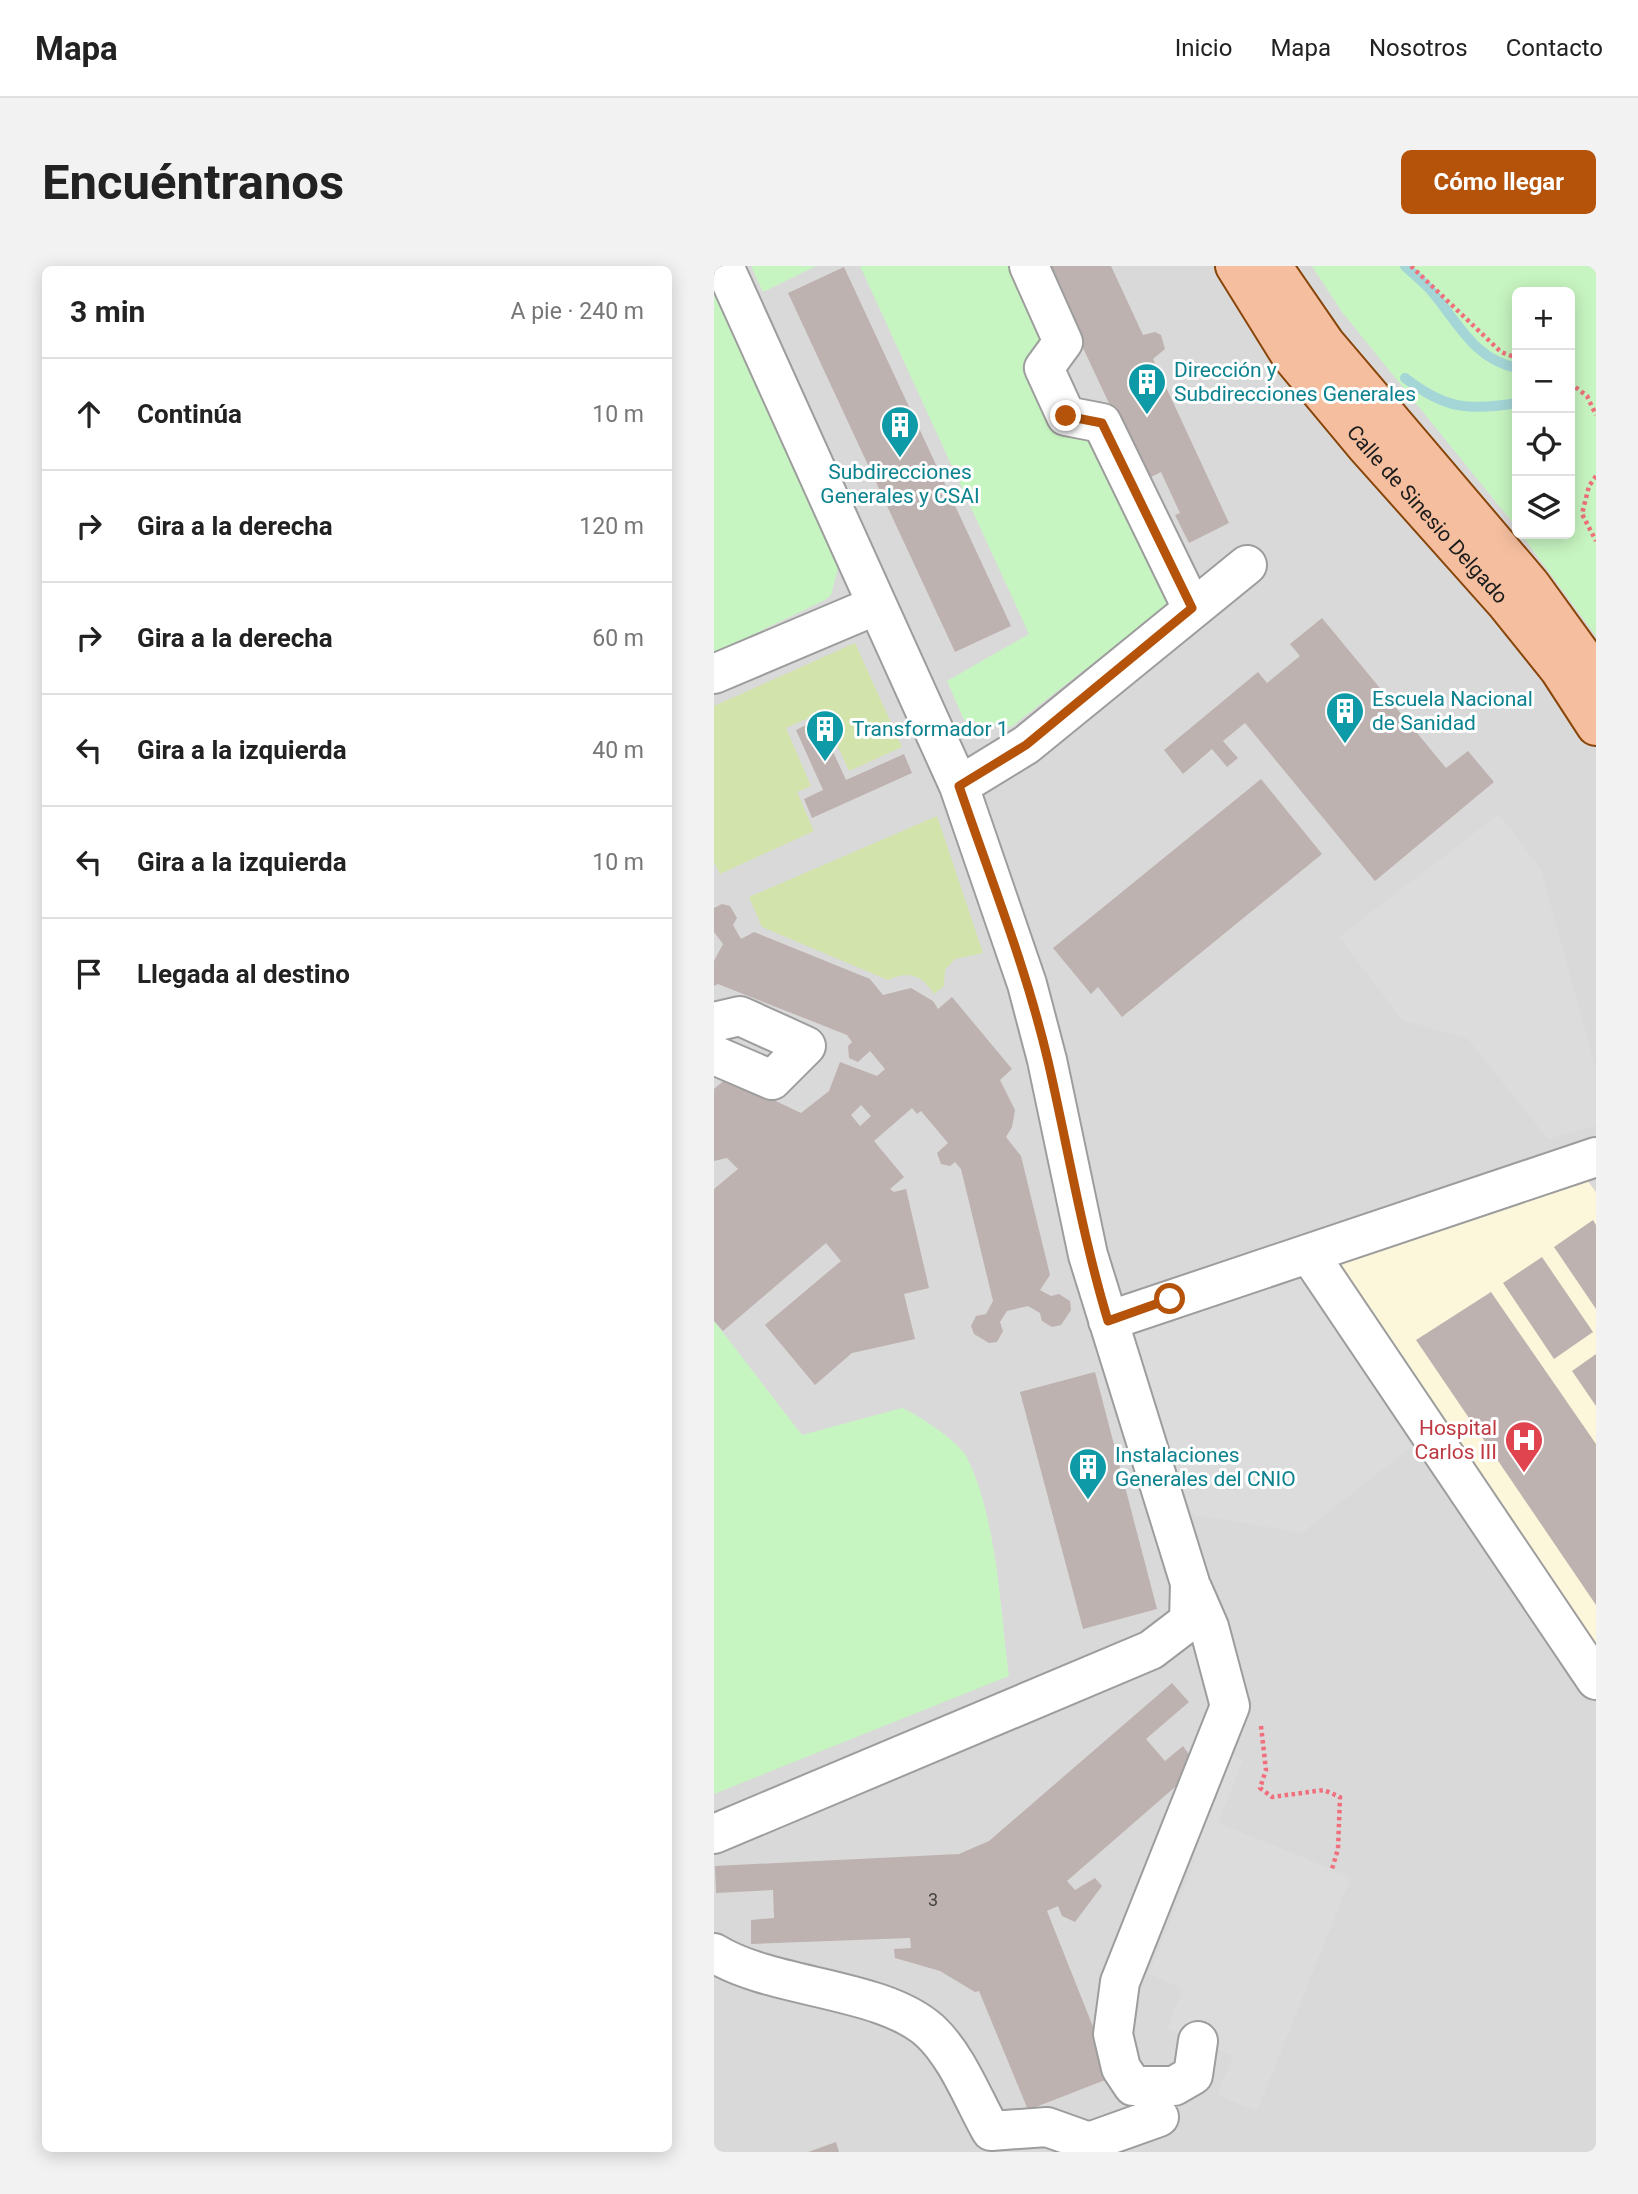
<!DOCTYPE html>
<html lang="es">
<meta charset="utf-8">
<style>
:root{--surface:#fff;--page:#f2f2f2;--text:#222;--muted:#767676;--line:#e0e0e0;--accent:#b45309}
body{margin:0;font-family:Roboto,sans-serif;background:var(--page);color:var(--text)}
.controls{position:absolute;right:21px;top:21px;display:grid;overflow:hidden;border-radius:10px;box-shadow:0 4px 18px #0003}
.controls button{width:63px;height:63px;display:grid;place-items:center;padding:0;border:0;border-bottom:2px solid var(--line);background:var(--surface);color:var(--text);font:35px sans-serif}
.stop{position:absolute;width:21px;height:21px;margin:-16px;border:5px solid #b45309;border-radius:50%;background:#fff}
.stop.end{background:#b45309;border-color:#fff;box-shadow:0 2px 7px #0008}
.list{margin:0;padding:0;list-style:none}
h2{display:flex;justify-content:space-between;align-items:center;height:91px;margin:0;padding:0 28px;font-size:30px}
h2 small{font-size:23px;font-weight:400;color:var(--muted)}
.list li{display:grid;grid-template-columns:46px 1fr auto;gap:21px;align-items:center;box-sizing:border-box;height:112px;padding:0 28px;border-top:2px solid var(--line)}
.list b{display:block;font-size:26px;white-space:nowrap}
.list em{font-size:23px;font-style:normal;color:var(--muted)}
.icon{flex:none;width:38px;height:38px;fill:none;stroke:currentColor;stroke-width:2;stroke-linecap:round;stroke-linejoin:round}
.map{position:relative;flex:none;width:882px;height:1886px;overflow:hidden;border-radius:10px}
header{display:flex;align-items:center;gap:42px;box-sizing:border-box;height:98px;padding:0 35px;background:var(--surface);border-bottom:2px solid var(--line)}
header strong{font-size:33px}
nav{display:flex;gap:38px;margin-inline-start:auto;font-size:24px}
.intro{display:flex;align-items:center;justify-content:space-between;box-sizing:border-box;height:168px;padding:0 42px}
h1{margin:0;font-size:49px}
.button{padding:18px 32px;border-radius:10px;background:var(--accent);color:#fff;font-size:24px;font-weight:700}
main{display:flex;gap:42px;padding:0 42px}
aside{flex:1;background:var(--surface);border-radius:10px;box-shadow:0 4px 18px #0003}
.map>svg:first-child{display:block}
.residential{fill:#dad9d9;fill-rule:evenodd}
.education{fill:#fcf6db}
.grass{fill:#d2e4ab}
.park{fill:#c7f5c1}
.parking{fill:#dcdcdc}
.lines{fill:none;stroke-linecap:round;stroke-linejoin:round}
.stream{stroke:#a5d6d7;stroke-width:10}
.building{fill:#bdb2af;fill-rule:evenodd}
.minor-casing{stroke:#9d9d9d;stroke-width:42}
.major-casing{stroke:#89460a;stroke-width:42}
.path{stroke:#ef707c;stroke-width:4.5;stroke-dasharray:3.5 3.5;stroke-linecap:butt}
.minor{stroke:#fff;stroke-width:38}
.major{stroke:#f5bf9f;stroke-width:38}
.route{stroke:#b45309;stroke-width:9}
.labels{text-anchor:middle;stroke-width:6;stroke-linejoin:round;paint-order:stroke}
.number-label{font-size:18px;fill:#444241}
.culture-label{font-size:21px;fill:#0d838f;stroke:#fff;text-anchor:start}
.street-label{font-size:21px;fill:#1c1c1c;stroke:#fff}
.health-label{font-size:21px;fill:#be3a42;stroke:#fff;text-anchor:end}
</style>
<header>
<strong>Mapa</strong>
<nav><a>Inicio</a><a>Mapa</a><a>Nosotros</a><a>Contacto</a></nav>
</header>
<div class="intro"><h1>Encuéntranos</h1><a class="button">Cómo llegar</a></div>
<main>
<aside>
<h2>3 min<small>A pie · 240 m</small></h2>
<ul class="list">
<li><svg class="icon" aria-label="ahead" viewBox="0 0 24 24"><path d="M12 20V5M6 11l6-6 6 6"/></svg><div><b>Continúa</b></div><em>10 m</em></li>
<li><svg class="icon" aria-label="right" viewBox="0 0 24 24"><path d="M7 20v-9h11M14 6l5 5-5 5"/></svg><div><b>Gira a la derecha</b></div><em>120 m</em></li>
<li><svg class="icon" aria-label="right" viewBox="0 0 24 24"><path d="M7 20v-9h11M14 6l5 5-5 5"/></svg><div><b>Gira a la derecha</b></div><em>60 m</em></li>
<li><svg class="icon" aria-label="left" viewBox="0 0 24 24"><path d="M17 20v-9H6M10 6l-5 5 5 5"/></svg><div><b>Gira a la izquierda</b></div><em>40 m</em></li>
<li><svg class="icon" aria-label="left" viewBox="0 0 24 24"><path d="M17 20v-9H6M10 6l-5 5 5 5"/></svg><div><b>Gira a la izquierda</b></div><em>10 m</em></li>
<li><svg class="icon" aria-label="arrive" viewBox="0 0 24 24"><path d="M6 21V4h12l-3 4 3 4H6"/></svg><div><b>Llegada al destino</b></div></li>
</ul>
</aside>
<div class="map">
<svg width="882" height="1886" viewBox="0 0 882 1886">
<rect width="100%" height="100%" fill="#ece7e2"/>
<path class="residential" d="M0,0H882V1886H0ZM803,26H856V268H803Z"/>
<path class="education" d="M861,898L882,926V1428L595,988Z"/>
<path class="grass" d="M141,377L188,481L135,505L108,446L72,462L97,520L83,526L100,565L6,608L0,596V440Z
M223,550L269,687L241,693L231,704L230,720L220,728C208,709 195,704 174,714L48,661L35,631Z"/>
<path class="park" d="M37,0H102L49,26Z
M146,0H302L373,168L454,339L297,461L250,454L233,415L315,368Z
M598,0H882V370L807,268H856V26H803V262L628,46Z
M0,25L117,277L124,302L117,329L111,334L0,387Z
M0,1055L88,1169L188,1142C203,1148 245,1176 252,1190C283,1249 286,1344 295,1410L0,1528Z"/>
<path class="parking" d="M785,548L827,604L882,803V860L834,873L754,773L688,754L625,671Z
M588,1009L702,1177L588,1267L477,1248L417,1065Z
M511,1487L529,1494L504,1557L637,1611L543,1845L503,1829L519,1790L453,1763L469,1723L435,1708L482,1593L470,1588Z"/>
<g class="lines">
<path class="stream" d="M691,0C700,9 711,17 719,27C745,58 761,94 803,102
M691,112C731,143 754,145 803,137"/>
</g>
<path class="building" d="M333,0H397L429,69L441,66L447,69L451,83L439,93L515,257L475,277L461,249L466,247L447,206L431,214L331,1Z
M130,1L297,360L241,386L74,27Z
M608,352L732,502L754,485L780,516L661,615L531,457L509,475L524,492L513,501L498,483L469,508L450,484L544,406L553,417L586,390L576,378Z
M104,453L132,514L190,488L198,507L98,552L90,533L109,524L82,464Z
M547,513L608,588L408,751L384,721L377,728L339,682Z
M8,638L16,640L23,652L19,659L27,673L40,666L156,713L169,729L197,722L219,735L224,743L238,731L298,803L286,814L301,844L298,861L292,871L307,890L336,1009L326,1024L337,1030L345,1028L356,1035L357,1044L347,1059L338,1061L328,1055L326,1047L314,1040L293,1045L286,1056L289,1065L283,1076L275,1077L260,1068L257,1060L262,1050L272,1048L279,1035L247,903L241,896L236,900L227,898L223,887L234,877L207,845L203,848L198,842L160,875L190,911L176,923L180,926L192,923L215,1022L190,1028L201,1073L138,1087L101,1119L51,1059L127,995L112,977L9,1065L0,1055V923L24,903L13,892L0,895V823L13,812L87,847L115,825L126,796L163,810L171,803L156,785L144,796L135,792L134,780L138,776L133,769L4,718L0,720V695L9,678L0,666V642ZM147,839L157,850L146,860L137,849Z
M879,954L882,959V1043L840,981Z
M828,991L879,1066L840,1093L789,1017Z
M777,1026L882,1178V1339L702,1074Z
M882,1088V1140L858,1105Z
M381,1106L443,1343L369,1363L306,1126Z
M458,1417L475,1436L432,1473L451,1495L469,1480L484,1501L353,1615L361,1624L381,1612L388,1620L361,1656L348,1650L344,1640L333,1645L399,1811L314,1844L265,1725L261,1726L226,1705L181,1692L180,1683L197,1682L196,1672L37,1678V1654L60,1652L59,1624L2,1627L1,1600L245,1588L275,1575Z
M122,1876L125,1886H94Z"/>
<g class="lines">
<defs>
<path id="minor" d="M315,0L349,76L330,102L352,150L388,157L478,342
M0,408L163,339
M245,520L312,479L533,299
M0,756L26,750L92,780L58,814L0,789
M595,988L882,1414
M394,1055L882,891
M478,1322L495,1361L516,1440L406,1716L399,1768L407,1802L419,1820H460L479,1809L484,1775
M0,1568L437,1384L475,1355L476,1317L374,989L333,794L313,718L245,520L10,0
M0,1687C58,1723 167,1721 216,1765C243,1790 259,1833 277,1865L333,1861L375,1876L445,1851"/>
<g id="major">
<path id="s1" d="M521,0L577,90L652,180L792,337L845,403L882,460"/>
<path d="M558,0L611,77L816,318L882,409"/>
</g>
</defs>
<use href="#minor" class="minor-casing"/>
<use href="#major" class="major-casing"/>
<path class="path" d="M697,0L787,86L803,92
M856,117L873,130L882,149
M882,210L875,220L868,248L882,275
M547,1460L552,1504L546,1522L558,1531L610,1524L626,1531L624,1583L618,1603"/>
<use href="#minor" class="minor"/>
<use href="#major" class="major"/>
</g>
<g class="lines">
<path class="route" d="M352,150L388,157L478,342L312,479L245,520C276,611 312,701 334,795C354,882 368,969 394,1055L456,1033"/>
</g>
<defs>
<symbol id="building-pin" viewBox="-11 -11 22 30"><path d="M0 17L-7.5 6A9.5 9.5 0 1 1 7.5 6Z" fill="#0f9aa8" stroke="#fff"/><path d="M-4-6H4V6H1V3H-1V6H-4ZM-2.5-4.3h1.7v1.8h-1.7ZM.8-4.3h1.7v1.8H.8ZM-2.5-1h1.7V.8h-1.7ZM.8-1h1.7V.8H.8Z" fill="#fff"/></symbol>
<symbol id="hospital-pin" viewBox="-11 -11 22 30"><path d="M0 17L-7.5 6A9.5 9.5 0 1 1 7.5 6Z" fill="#e0444e" stroke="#fff"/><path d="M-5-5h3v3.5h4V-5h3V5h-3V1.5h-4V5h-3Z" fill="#fff"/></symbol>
</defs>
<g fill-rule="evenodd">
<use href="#building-pin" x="411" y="94" width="44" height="60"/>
<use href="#building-pin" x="164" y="137" width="44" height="60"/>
<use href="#building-pin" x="609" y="423" width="44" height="60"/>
<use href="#building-pin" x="89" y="441" width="44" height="60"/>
<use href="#hospital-pin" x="788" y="1152" width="44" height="60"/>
<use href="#building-pin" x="352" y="1179" width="44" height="60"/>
</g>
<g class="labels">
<g class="number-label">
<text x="219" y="1640">3</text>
</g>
<g class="culture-label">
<text x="460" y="111">Dirección y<tspan x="460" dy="24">Subdirecciones Generales</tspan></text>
<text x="186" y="213" text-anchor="middle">Subdirecciones<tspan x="186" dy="24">Generales y CSAI</tspan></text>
<text x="658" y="440">Escuela Nacional<tspan x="658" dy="24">de Sanidad</tspan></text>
<text x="138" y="470">Transformador 1</text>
<text x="401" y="1196">Instalaciones<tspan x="401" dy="24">Generales del CNIO</tspan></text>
</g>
<g class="street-label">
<text dy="7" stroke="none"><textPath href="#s1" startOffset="315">Calle de Sinesio Delgado</textPath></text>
</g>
<g class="health-label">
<text x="783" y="1169">Hospital<tspan x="783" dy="24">Carlos III</tspan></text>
</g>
</g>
</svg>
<div class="controls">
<button>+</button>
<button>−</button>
<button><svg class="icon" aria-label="locate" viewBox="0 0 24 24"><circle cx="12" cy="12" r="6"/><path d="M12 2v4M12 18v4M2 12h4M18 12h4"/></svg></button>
<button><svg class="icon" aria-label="layers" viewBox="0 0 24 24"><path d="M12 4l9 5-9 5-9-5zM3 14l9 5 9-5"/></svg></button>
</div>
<div class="stop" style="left:456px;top:1033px"></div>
<div class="stop end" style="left:352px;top:150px"></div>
</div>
</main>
